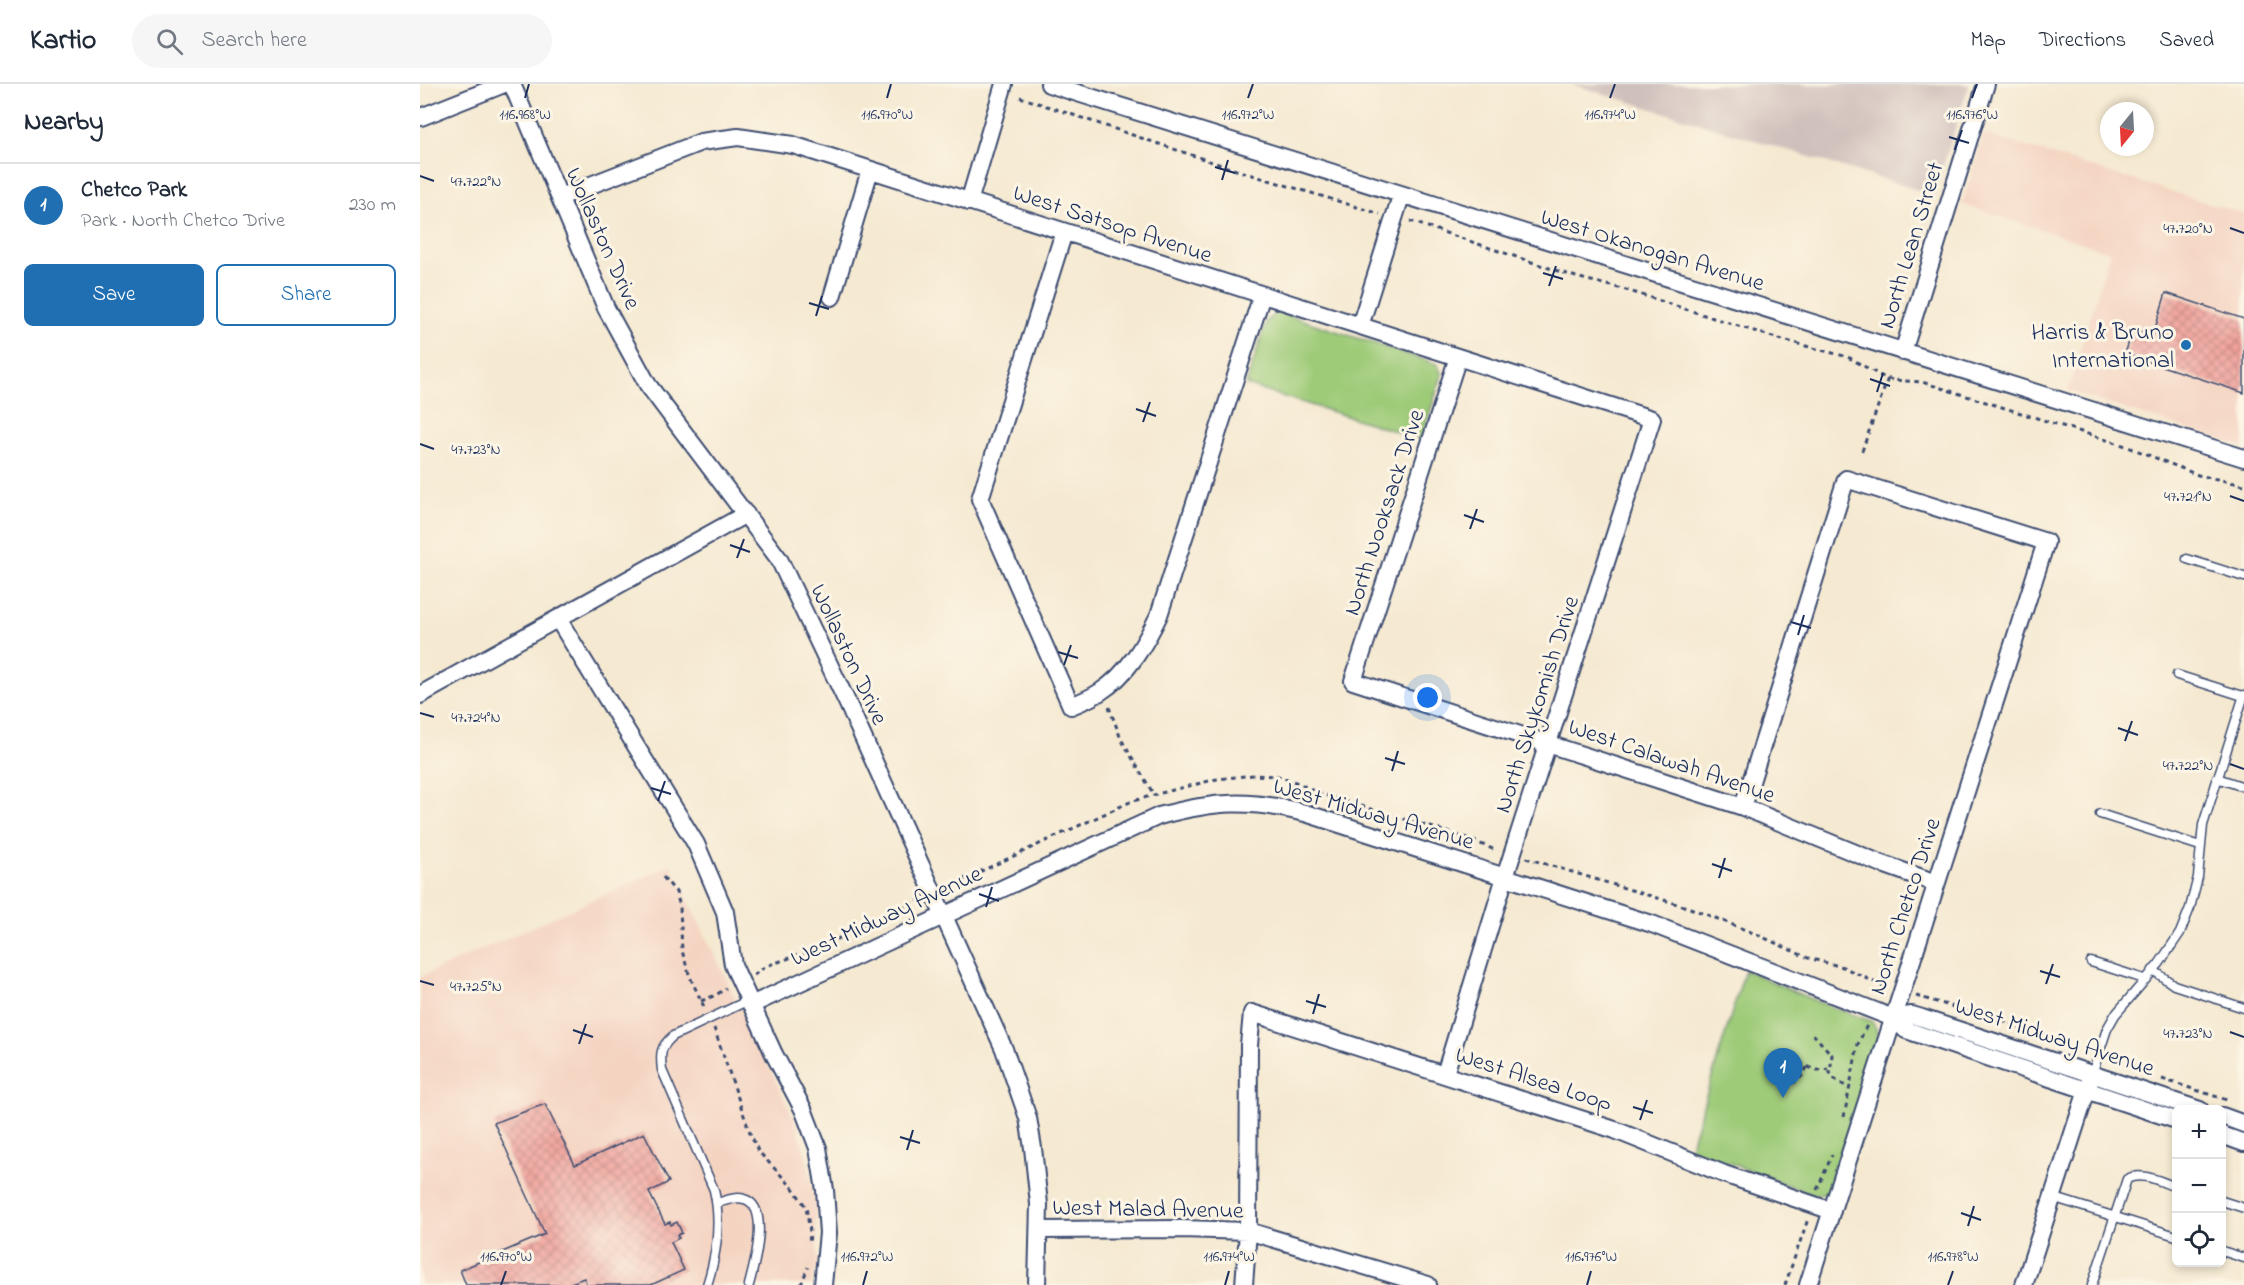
<!DOCTYPE html>
<meta charset="utf-8">
<style>
:root{--surface:#fff;--page:#f6f6f7;--text:#1f2937;--muted:#747a83;--line:#e0e1e3;--accent:#1f6fb2}
body{margin:0;font-family:"Indie Flower",sans-serif;background:var(--page);color:var(--text)}
.controls{position:absolute;right:18px;bottom:18px;display:grid;overflow:hidden;border-radius:9px;box-shadow:0 3px 9px #0003}
.controls button{width:54px;height:54px;display:grid;place-items:center;padding:0;border:0;border-bottom:2px solid var(--line);background:var(--surface);color:var(--text);font:30px sans-serif}
.compass{position:absolute;left:1680px;top:18px;width:54px;height:54px;border-radius:50%;background:var(--surface);box-shadow:0 3px 9px #0003;rotate:198deg}
.you{position:absolute;left:1008px;top:614px;width:21px;height:21px;margin:-15px;border:4px solid #fff;border-radius:50%;background:#1a73e8;box-shadow:0 0 0 9px #1a73e833}
.badge{display:grid;place-items:center;width:39px;height:39px;border-radius:50%;background:var(--accent);color:#fff;font-size:20px;font-weight:700}
.pin{position:absolute;translate:-50% -50px;filter:drop-shadow(0 2px 3px #0008)}
.pin::after{content:'';position:absolute;top:32px;width:21px;height:18px;background:inherit;clip-path:polygon(0 0,100% 0,50% 100%)}
.list{margin:0;padding:0;list-style:none}
h2{display:flex;justify-content:space-between;align-items:center;height:78px;margin:0;padding:0 24px;font-size:26px}
h2 small{font-size:20px;font-weight:400;color:var(--muted)}
.list li{display:grid;grid-template-columns:39px 1fr auto;gap:18px;align-items:center;box-sizing:border-box;height:84px;padding:0 24px;border-top:2px solid var(--line)}
.list b{display:block;font-size:22px;white-space:nowrap}
.list p{margin:0;font-size:20px;white-space:nowrap;color:var(--muted)}
.list em{font-size:20px;font-style:normal;color:var(--muted)}
.actions{display:flex;gap:12px;padding:18px 24px}
.actions a{flex:1;padding:14px 0;border:2px solid var(--accent);border-radius:9px;text-align:center;font-size:21px;color:var(--accent)}
.actions .main{background:var(--accent);color:#fff}
.icon{flex:none;width:33px;height:33px;fill:none;stroke:currentColor;stroke-width:2;stroke-linecap:round;stroke-linejoin:round}
.map{position:relative;flex:none;width:1824px;height:1201px;overflow:hidden}
header{display:flex;align-items:center;gap:36px;box-sizing:border-box;height:84px;padding:0 30px;background:var(--surface);border-bottom:2px solid var(--line)}
header strong{font-size:28px}
nav{display:flex;gap:33px;margin-inline-start:auto;font-size:21px}
.search{width:420px;height:54px;background:var(--page);display:flex;align-items:center;gap:15px;box-sizing:border-box;padding:0 21px;border-radius:33px;color:var(--muted);font-size:22px}
main{display:flex}
aside{flex:1;background:var(--surface)}
.map>svg:first-child{display:block}
.built{fill:#f4d3c1}
.industrial{fill:#d0c0bc}
.green{fill:#9ecb78;stroke:#5c7d6b;stroke-width:1.5}
.building{fill:url(#building-cross-hatch)}
.lines{fill:none;stroke-linecap:round;stroke-linejoin:round}
.lane-casing{stroke:#3c4b6f;stroke-width:11}
.street-casing{stroke:#3c4b6f;stroke-width:20}
.path{stroke:#3c4b6f;stroke-width:3;stroke-dasharray:4.5 4.5;stroke-linecap:butt}
.lane{stroke:#fff;stroke-width:8}
.street{stroke:#fff;stroke-width:16}
.ticks{fill:none;stroke:#1b2f5e;stroke-width:2}
.poi-dot{fill:#1f6fb2;stroke:#fcf5e5;stroke-width:2}
.labels{text-anchor:middle;stroke-width:6;stroke-linejoin:round;paint-order:stroke}
.street-label{font-size:24px;fill:#1b2f5e;stroke:#fcf5e5}
.poi-label{font-size:24px;fill:#1b2f5e;stroke:#fcf5e5;text-anchor:end}
.ticks-label{font-size:15px;text-anchor:middle;fill:#1b2f5e;stroke:#fcf5e5;stroke-width:6;stroke-linejoin:round;paint-order:stroke}
</style>
<header>
<strong>Kartio</strong>
<div class="search"><svg class="icon" aria-label="search" viewBox="0 0 24 24"><circle cx="10" cy="10" r="6"/><path d="M15 15l6 6"/></svg>Search here</div>
<nav><a>Map</a><a>Directions</a><a>Saved</a></nav>
</header>
<main>
<aside>
<h2>Nearby<small></small></h2>
<ul class="list">
<li><span class="badge">1</span><div><b>Chetco Park</b><p>Park · North Chetco Drive</p></div><em>230 m</em></li>
</ul>
<div class="actions"><a class="main">Save</a><a>Share</a></div>
</aside>
<div class="map">
<svg width="1824" height="1201" viewBox="0 0 1824 1201">
<defs>
<pattern id="building-cross-hatch" width="8" height="8" patternUnits="userSpaceOnUse" patternTransform="scale(1.5)"><rect width="8" height="8" fill="#f0a09a"/><path d="M0 0l8 8M0 8l8-8" fill="none" stroke="#c28381"/></pattern>
</defs>
<rect width="100%" height="100%" fill="#fcf5e5"/>
<filter id="ink" filterUnits="userSpaceOnUse"><feTurbulence type="fractalNoise" baseFrequency=".0167" numOctaves="2"/><feDisplacementMap in="SourceGraphic" scale="12" xChannelSelector="R" yChannelSelector="G"/><feConvolveMatrix kernelMatrix="1 2 1 2 8 2 1 2 1" color-interpolation-filters="sRGB"/></filter>
<filter id="wash" filterUnits="userSpaceOnUse"><feTurbulence type="fractalNoise" baseFrequency=".008" numOctaves="4" result="noise"/><feDisplacementMap in="SourceGraphic" scale="24" xChannelSelector="R" yChannelSelector="G"/><feGaussianBlur stdDeviation="1.35" result="paint"/><feColorMatrix in="noise" values="0 0 0 0 0 0 0 0 0 0 0 0 0 0 0 0 0 1.4 0 .05"/><feComposite in="paint" operator="in"/></filter>
<g filter="url(#wash)">
<rect width="100%" height="100%" fill="#f5e9d1"/>
<path class="built" d="M1564,50L1824,130V363L1648,307L1690,168L1542,120Z
M251,781L377,1041L389,1084L396,1124L397,1183L391,1201H0V893Z"/>
<path class="industrial" d="M1151,0H1549L1514,111Z"/>
<path class="green" d="M855,229H861L1017,280L1022,291L1001,355L826,301L846,238Z
M1325,886L1398,918L1451,937C1459,945 1458,952 1456,963L1410,1106L1406,1110L1394,1111L1270,1064Z"/>
<g id="blocks">
<path class="building" d="M1746,209L1824,235V309L1705,270L1713,245L1733,251Z
M125,1020L155,1081L224,1049L249,1098L229,1108L245,1140L250,1138L251,1141L257,1138L262,1149L257,1151L259,1154L251,1158L264,1186L231,1201H167L164,1194L146,1201H46L40,1186L125,1150L74,1039Z"/>
</g>
</g>
<g filter="url(#ink)">
<use href="#blocks" fill-opacity="0" stroke="#3c4b6f" stroke-width="1.5"/>
<g class="lines">
<defs>
<path id="lane" d="M1767,475L1824,493
M1757,591L1823,612
M1797,694L1824,703
M1680,730L1780,762
M1671,878L1724,895
M1733,886L1754,901L1824,924
M1672,990L1687,945L1695,931L1739,880L1760,849L1770,824L1778,793L1783,741L1824,611
M1632,1113L1756,1152
M1802,1117L1824,1124
M297,1119C305,1117 316,1112 324,1115C351,1122 334,1182 329,1201
M1802,1167L1824,1174
M287,1201C297,1170 301,1137 294,1106L242,986C240,970 240,963 253,952L329,916
M1672,1201L1707,1095C1722,1087 1741,1098 1756,1103"/>
<path id="street" d="M92,0L186,224L228,301L359,475L427,618L584,965L608,1034L613,1064L619,1120L617,1201
M629,0L1824,374
M1,33L84,0
M140,113L281,58L318,53L373,61L1232,335L1085,793L1025,990
M549,118L584,0
M644,148L560,415L651,622C661,618 671,614 680,608C708,590 725,560 739,531L842,211
M412,213L450,86
M940,242L981,112
M1483,268L1566,0
M1038,273L933,597L1323,723L1457,778L1516,799
M138,535L276,760L305,828L313,881L354,970L383,1025L398,1064L405,1106L408,1149L403,1201
M0,611L326,430
M1323,723L1426,395L1626,458L1388,1201
M331,921L739,732C795,717 829,715 885,729L1232,840L1473,934
M1802,1032L1824,1040
M1756,1036L1486,946L1473,934L1492,931L1502,934L1780,1026
M1802,1051L1824,1059
M620,1146L761,1145L828,1147L1008,1201
M824,1201L828,1147L829,961L832,929L1195,1046L1304,1090L1412,1127
M1604,1201L1670,997"/>
</defs>
<use href="#lane" class="lane-casing"/>
<use href="#street" class="street-casing"/>
<path class="path" d="M600,13L816,86L960,130
M990,137L1156,193L1206,206L1359,255L1428,273L1461,292L1472,296L1502,298L1706,362L1778,391L1824,401
M1442,367L1468,294
M689,623L701,655L734,711
M1106,774L1270,824L1336,850L1388,874L1423,883L1469,905
M243,793L256,808L260,823L262,867L270,893L285,925
M527,803L710,718L737,710L797,695L833,691L858,692L878,699L898,709L1047,754L1077,767
M334,891L346,882L394,866L499,816
M1496,912L1586,938L1625,957
M281,917L296,911L306,904
M294,944L329,1046L338,1067L373,1104L386,1123L390,1148L389,1161
M1393,950L1412,971L1411,981L1408,985C1413,995 1419,1000 1430,1003
M1387,983C1382,995 1369,1008 1362,989L1367,977C1384,975 1388,990 1408,985
M1742,995L1807,1016
M1424,1033L1438,960L1447,941
M1397,1106L1412,1071
M381,1201L388,1183
M1365,1201L1388,1135"/>
<use href="#lane" class="lane"/>
<use href="#street" class="street"/>
</g>
</g>
<path class="ticks" d="M105,14L109,0M467,14L471,0M828,14L833,0M1190,14L1195,0M1552,14L1557,0M1529,53L1549,59M1535,66L1542,46M795,83L815,89M0,92L14,97M802,96L808,76M1810,144L1824,149M1123,189L1143,195M1129,202L1136,182M389,219L409,225M396,232L402,212M1450,295L1470,302M1457,308L1463,289M716,325L736,332M723,338L730,318M0,360L14,365M1810,412L1824,417M1044,431L1064,438M1050,445L1057,425M310,461L330,468M317,474L324,455M1371,538L1391,544M1378,551L1384,531M638,568L658,574M644,581L651,561M0,629L14,633M1698,644L1718,651M1705,657L1712,637M965,674L985,680M1810,680L1824,685M972,687L978,667M231,704L251,710M238,717L245,697M1292,780L1312,787M1299,794L1305,774M559,810L579,817M566,823L572,803M1620,887L1640,893M0,897L14,901M1626,900L1633,880M886,917L906,923M893,930L899,910M153,946L173,953M1810,948L1824,953M159,960L166,940M1213,1023L1233,1029M1220,1036L1227,1016M480,1053L500,1059M487,1066L493,1046M1541,1129L1561,1136M1548,1142L1554,1122M81,1201L86,1187M443,1201L447,1187M805,1201L809,1187M1167,1201L1171,1187M1528,1201L1533,1187"/>
<circle class="poi-dot" cx="1766" cy="261" r="6"/>
<g class="labels">
<g class="street-label">
<text transform="translate(693 139) rotate(18)" y="8">West Satsop Avenue</text>
<text transform="translate(184 154) rotate(66)" y="8">Wollaston Drive</text>
<text transform="translate(1490 161) rotate(-73)" y="8">North Lean Street</text>
<text transform="translate(1233 165) rotate(17)" y="8">West Okanogan Avenue</text>
<text transform="translate(963 428) rotate(-72)" y="8">North Nooksack Drive</text>
<text transform="translate(430 570) rotate(65)" y="8">Wollaston Drive</text>
<text transform="translate(1116 620) rotate(-72)" y="8">North Skykomish Drive</text>
<text transform="translate(1252 676) rotate(19)" y="8">West Calawah Avenue</text>
<text transform="translate(954 729) rotate(16)" y="8">West Midway Avenue</text>
<text transform="translate(1484 822) rotate(-72)" y="8">North Chetco Drive</text>
<text transform="translate(466 831) rotate(-25)" y="8">West Midway Avenue</text>
<text transform="translate(1635 952) rotate(18)" y="8">West Midway Avenue</text>
<text transform="translate(1114 994) rotate(18)" y="8">West Alsea Loop</text>
<text transform="translate(728 1124) rotate(1)" y="8">West Malad Avenue</text>
</g>
<g class="poi-label">
<text x="1754" y="255">Harris &amp; Bruno<tspan x="1754" dy="28">International</tspan></text>
</g>
</g>
<g class="ticks-label">
<text x="105" y="35">116.968°W</text>
<text x="467" y="35">116.970°W</text>
<text x="828" y="35">116.972°W</text>
<text x="1190" y="35">116.974°W</text>
<text x="1552" y="35">116.976°W</text>
<text x="56" y="102">47.722°N</text>
<text x="1768" y="149">47.720°N</text>
<text x="56" y="370">47.723°N</text>
<text x="1768" y="417">47.721°N</text>
<text x="56" y="638">47.724°N</text>
<text x="1768" y="686">47.722°N</text>
<text x="56" y="907">47.725°N</text>
<text x="1768" y="954">47.723°N</text>
<text x="86" y="1177">116.970°W</text>
<text x="447" y="1177">116.972°W</text>
<text x="809" y="1177">116.974°W</text>
<text x="1171" y="1177">116.976°W</text>
<text x="1533" y="1177">116.978°W</text>
</g>
</svg>
<div class="controls">
<button>+</button>
<button>−</button>
<button><svg class="icon" aria-label="locate" viewBox="0 0 24 24"><circle cx="12" cy="12" r="6"/><path d="M12 2v4M12 18v4M2 12h4M18 12h4"/></svg></button>
</div>
<svg class="compass" viewBox="-18 -18 36 36"><path d="M0-13l5 13h-10z" fill="#e53935"/><path d="M0 13l5-13h-10z" fill="#747a83"/></svg>
<div class="you"></div>
<div class="pin badge" style="left:1363px;top:1014px">1</div>
</div>
</main>
